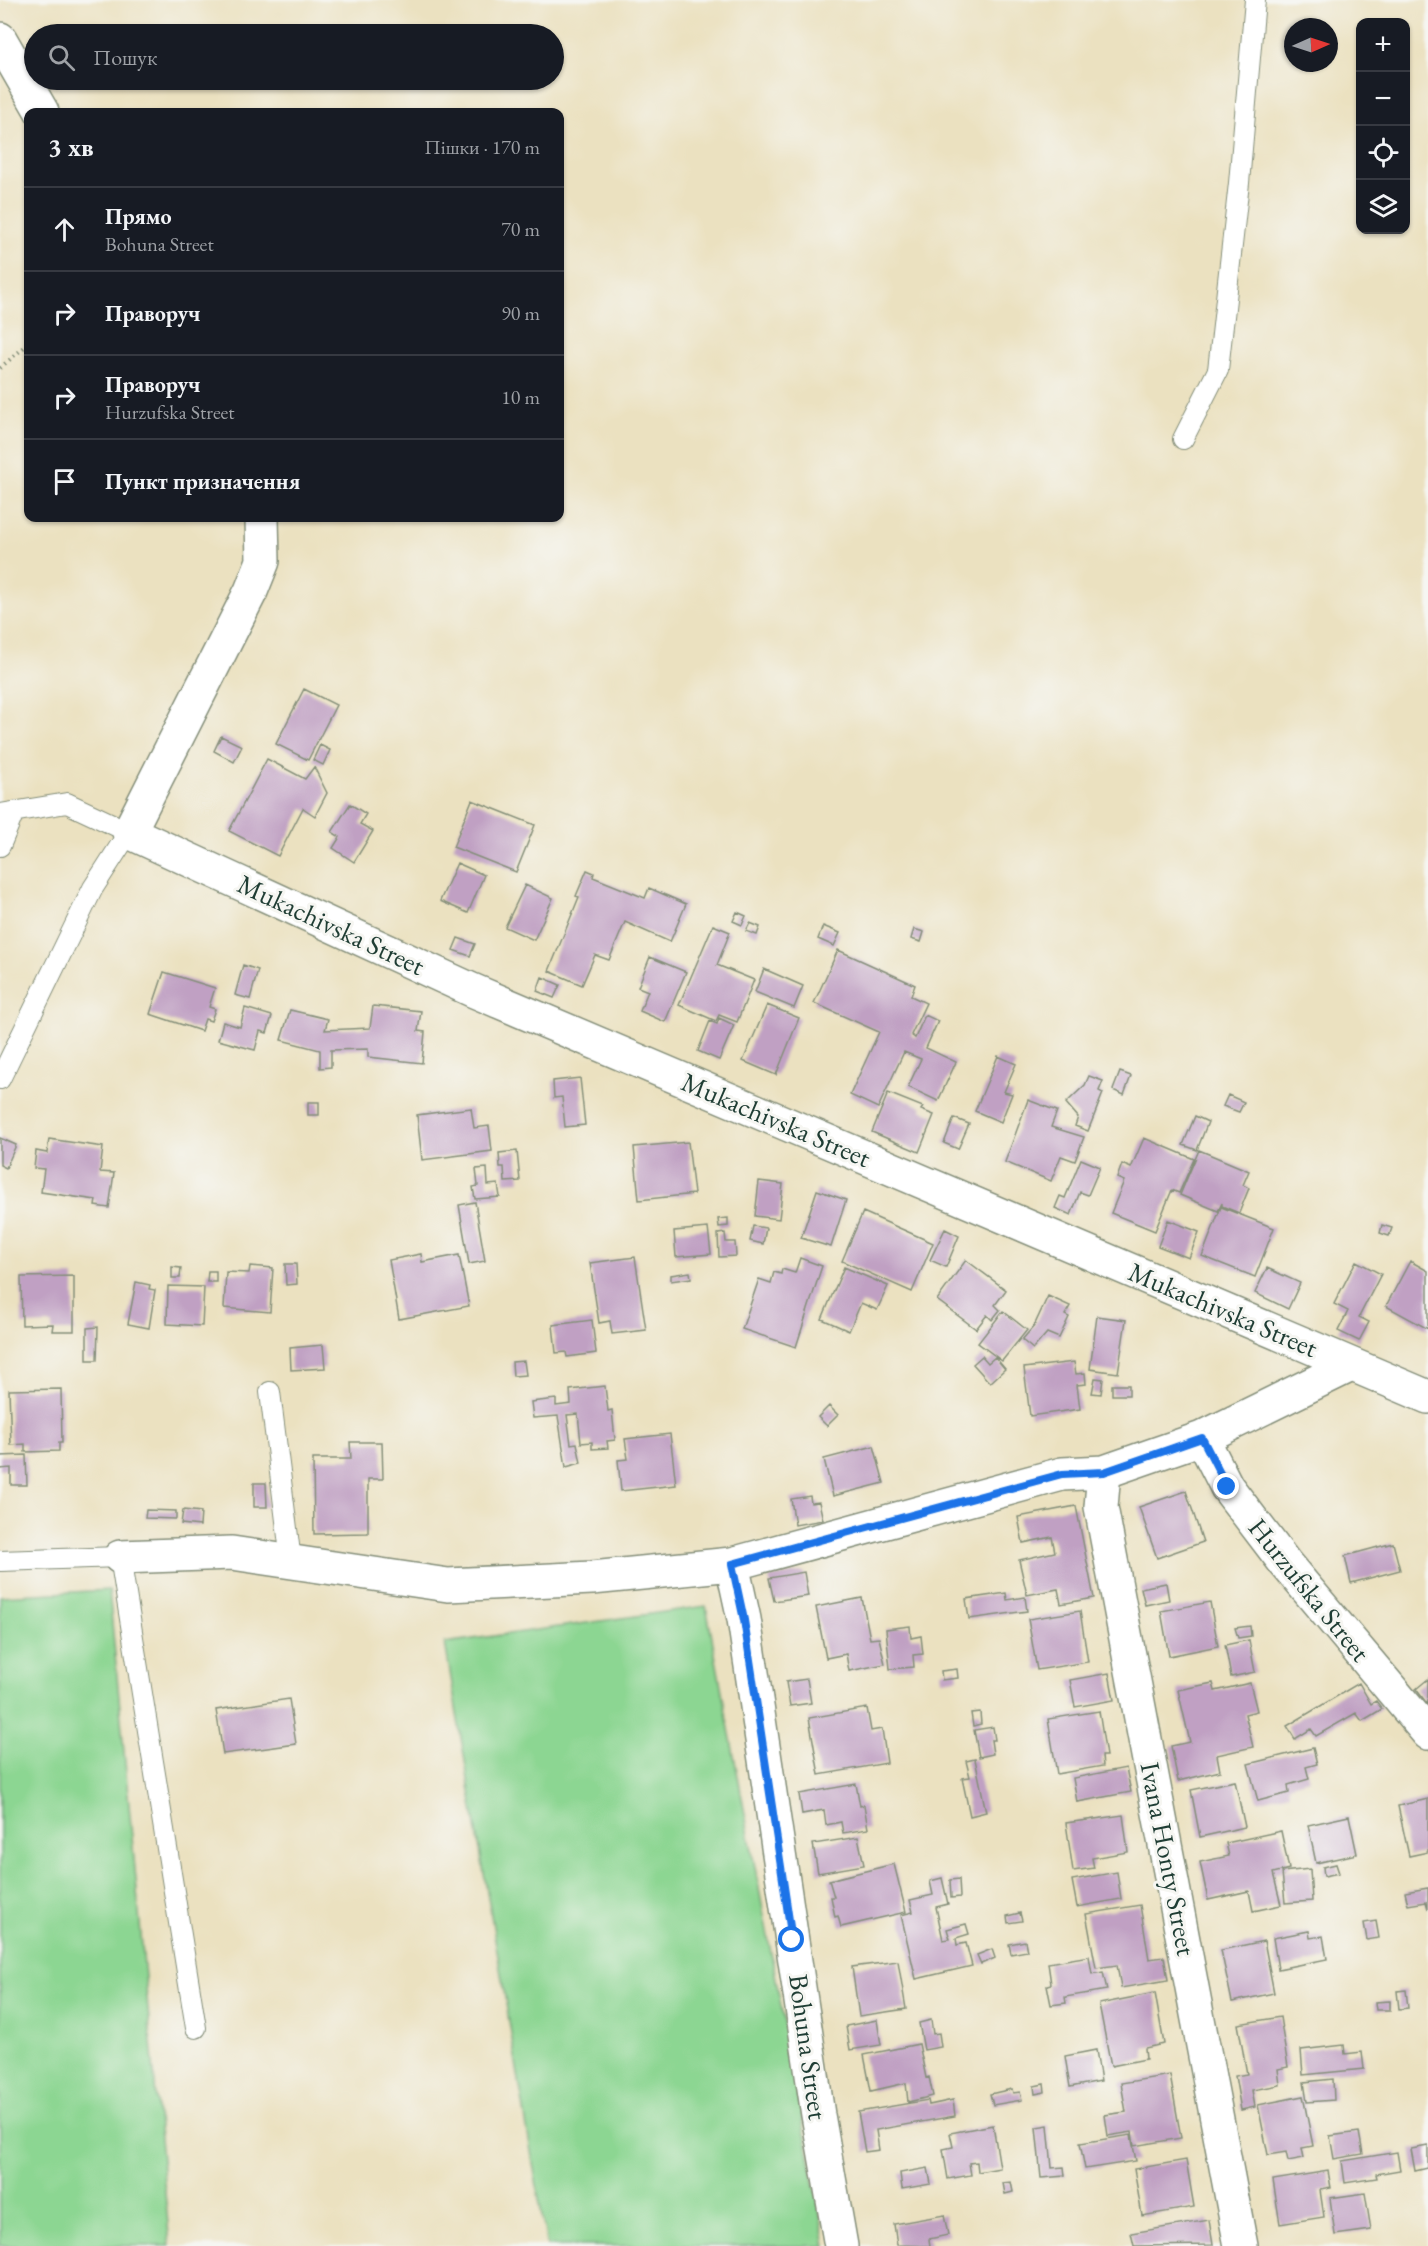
<!DOCTYPE html>
<html lang="uk">
<meta charset="utf-8">
<style>
:root{--surface:#171b24;--page:#20242c;--text:#f1f3f6;--muted:#9ea1a6;--line:#363941}
body{margin:0;font-family:"EB Garamond",serif;background:var(--page);color:var(--text)}
.controls{position:absolute;right:18px;top:18px;display:grid;overflow:hidden;border-radius:12px;box-shadow:0 2px 4px #0004}
.controls button{width:54px;height:54px;display:grid;place-items:center;padding:0;border:0;border-bottom:2px solid var(--line);background:var(--surface);color:var(--text);font:30px sans-serif}
.compass{position:absolute;left:1284px;top:18px;width:54px;height:54px;border-radius:50%;background:var(--surface);box-shadow:0 2px 4px #0004;rotate:87deg}
.stop{position:absolute;width:18px;height:18px;margin:-14px;border:4px solid #1a73e8;border-radius:50%;background:#fff}
.stop.end{background:#1a73e8;border-color:#fff;box-shadow:0 2px 6px #0008}
.list{margin:0;padding:0;list-style:none}
h2{display:flex;justify-content:space-between;align-items:center;height:78px;margin:0;padding:0 24px;font-size:26px}
h2 small{font-size:20px;font-weight:400;color:var(--muted)}
.list li{display:grid;grid-template-columns:39px 1fr auto;gap:18px;align-items:center;box-sizing:border-box;height:84px;padding:0 24px;border-top:2px solid var(--line)}
.list b{display:block;font-size:22px;white-space:nowrap}
.list p{margin:0;font-size:20px;white-space:nowrap;color:var(--muted)}
.list em{font-size:20px;font-style:normal;color:var(--muted)}
.icon{flex:none;width:33px;height:33px;fill:none;stroke:currentColor;stroke-width:2;stroke-linecap:round;stroke-linejoin:round}
.map{position:relative;flex:none;width:1428px;height:2246px;overflow:hidden}
.search{position:absolute;background:var(--surface);box-shadow:0 2px 4px #0004;left:24px;top:24px;width:540px;height:66px;display:flex;align-items:center;gap:15px;box-sizing:border-box;padding:0 21px;border-radius:33px;color:var(--muted);font-size:22px}
.panel{position:absolute;background:var(--surface);box-shadow:0 2px 4px #0004;left:24px;top:108px;width:540px;height:414px;border-radius:12px}
.map>svg:first-child{display:block}
.green{fill:#8cd692;stroke:#568a63;stroke-width:1.5}
.building{fill:#c0a0c3}
.lines{fill:none;stroke-linecap:round;stroke-linejoin:round}
.service-casing{stroke:#858f7a;stroke-width:22}
.minor-casing{stroke:#858f7a;stroke-width:36}
.path{stroke:#858f7a;stroke-width:4;stroke-dasharray:1.5 4.5;stroke-linecap:butt}
.service{stroke:#fff;stroke-width:20}
.minor{stroke:#fff;stroke-width:33}
.route{stroke:#1a73e8;stroke-width:8}
.labels{text-anchor:middle;stroke-width:6;stroke-linejoin:round;paint-order:stroke}
.street-label{font-size:27px;fill:#1f3d34;stroke:#f6f6f2}
</style>
<div class="map">
<svg width="1428" height="2246" viewBox="0 0 1428 2246">
<rect width="100%" height="100%" fill="#f6f6f2"/>
<filter id="ink" filterUnits="userSpaceOnUse"><feTurbulence type="fractalNoise" baseFrequency=".0167" numOctaves="2"/><feDisplacementMap in="SourceGraphic" scale="12" xChannelSelector="R" yChannelSelector="G"/><feConvolveMatrix kernelMatrix="1 2 1 2 8 2 1 2 1" color-interpolation-filters="sRGB"/></filter>
<filter id="wash" filterUnits="userSpaceOnUse"><feTurbulence type="fractalNoise" baseFrequency=".008" numOctaves="4" result="noise"/><feDisplacementMap in="SourceGraphic" scale="24" xChannelSelector="R" yChannelSelector="G"/><feGaussianBlur stdDeviation="1.35" result="paint"/><feColorMatrix in="noise" values="0 0 0 0 0 0 0 0 0 0 0 0 0 0 0 0 0 1.4 0 .05"/><feComposite in="paint" operator="in"/></filter>
<g filter="url(#wash)">
<rect width="100%" height="100%" fill="#ebe1c0"/>
<path class="green" d="M109,1590L170,2246H0V1596Z
M706,1606L826,2246H547L445,1643Z"/>
<g id="blocks">
<path class="building" d="M304,689L336,705L308,760L276,744Z
M221,736L242,746L234,762L214,751Z
M320,745L330,750L323,765L313,760Z
M267,759L305,779L314,767L327,793L315,816L303,808L278,856L229,831Z
M472,800L535,825L516,872L453,847Z
M350,804L366,814L360,824L373,831L354,862L333,848L340,837L332,832Z
M457,863L484,875L468,913L440,901Z
M587,870L594,873L593,877L645,898L649,888L686,904L670,942L625,922L609,960L595,955L582,985L549,971L579,897L576,896Z
M525,885L553,898L534,940L505,927Z
M737,912L746,916L742,925L733,921Z
M750,923L760,927L757,935L746,931Z
M713,925L730,932L717,965L754,980L737,1022L719,1015L716,1021L679,1005Z
M823,926L840,933L834,946L818,939Z
M914,929L924,932L921,942L911,939Z
M458,938L475,944L470,956L453,950Z
M838,950L915,985L911,996L926,1003L911,1035L915,1038L925,1015L938,1021L926,1048L956,1062L938,1101L908,1087L921,1059L904,1052L878,1108L850,1095L879,1032L814,1003Z
M650,957L686,972L665,1022L640,1011L648,991L638,987Z
M243,965L258,970L250,999L235,995Z
M764,969L803,986L794,1008L755,992Z
M164,972L215,988L209,1007L215,1009L211,1021L205,1019L201,1031L150,1014Z
M542,977L560,985L554,998L537,991Z
M767,1005L799,1018L776,1075L743,1061Z
M373,1006L421,1011L418,1031L425,1032L422,1063L368,1057V1049L331,1050V1067L320,1068V1050L281,1040L290,1010L328,1019L325,1030L370,1028Z
M245,1008L272,1016L267,1033L260,1031L255,1050L218,1040L223,1022L240,1027Z
M719,1018L734,1025L719,1060L698,1051L710,1021L717,1024Z
M998,1056L1016,1064L1004,1092L1012,1094L1001,1122L975,1111Z
M1120,1072L1131,1076L1124,1095L1113,1090Z
M1089,1076L1103,1081L1099,1091L1103,1093L1088,1131L1075,1126L1078,1117L1066,1103L1085,1085Z
M580,1078L585,1125L565,1127L562,1097L554,1098L553,1081Z
M888,1093L923,1107L921,1110L934,1115L919,1152L872,1132Z
M1228,1095L1244,1102L1239,1112L1223,1106Z
M1028,1100L1057,1111L1051,1127L1084,1137L1075,1161L1061,1156L1051,1181L1005,1162Z
M308,1102H319V1115H308Z
M471,1108L474,1128L489,1126L492,1151L422,1160L417,1115Z
M1195,1116L1208,1122L1197,1150L1183,1145Z
M954,1118L969,1124L958,1149L944,1143Z
M0,1138L16,1145L6,1168L0,1165Z
M1144,1138L1194,1159L1179,1193L1172,1190L1155,1231L1111,1213L1124,1181L1117,1178L1122,1164L1131,1168Z
M49,1139L103,1147L100,1172L114,1173L109,1208L95,1206L96,1200L41,1192L44,1169L34,1168L36,1151L47,1153Z
M688,1142L694,1194L639,1200L634,1147Z
M1199,1150L1249,1171L1243,1185L1249,1188L1239,1213L1222,1206V1203L1218,1211L1180,1195Z
M517,1151L520,1181L505,1182L504,1167H500L499,1153Z
M1081,1159L1100,1167L1088,1195L1080,1192L1071,1215L1055,1208L1060,1196L1065,1198Z
M487,1168L488,1185L498,1184L500,1197L475,1199L473,1187L478,1186L476,1169Z
M759,1181L783,1184L779,1219L755,1216Z
M817,1190L846,1200L831,1247L801,1238Z
M475,1202L485,1261L469,1264L459,1205Z
M1221,1207L1274,1228L1255,1277L1202,1256Z
M863,1212L933,1243L912,1292L842,1261Z
M728,1218V1226L719,1227L718,1219Z
M1168,1220L1199,1232L1189,1258L1158,1246Z
M1382,1225L1392,1228L1389,1236L1380,1233Z
M753,1226L766,1228L763,1244L750,1241Z
M708,1228L711,1254L676,1257L674,1231Z
M945,1229L959,1236L946,1267L930,1260Z
M725,1233L726,1242H735L736,1256L719,1257L718,1234Z
M421,1254L422,1262L459,1255L469,1306L399,1319L389,1260Z
M635,1257L646,1330L612,1334L610,1321L599,1323L590,1263Z
M800,1258L822,1266L796,1347L742,1329L759,1279L771,1283L774,1272L781,1274L782,1269L795,1273Z
M966,1260L1006,1290L995,1305L1000,1310L992,1320L987,1315L976,1329L937,1300Z
M1356,1261L1381,1274L1359,1317L1369,1322L1359,1341L1338,1331L1348,1311L1334,1304Z
M1410,1261L1428,1271V1329L1386,1306Z
M285,1264H296L297,1284L286,1285Z
M250,1266L273,1268L270,1312L224,1308L226,1272L249,1273Z
M172,1267L181,1268L180,1278H172Z
M844,1267L888,1286L877,1310L861,1303L849,1331L822,1319Z
M1267,1268L1300,1283L1288,1309L1255,1293Z
M208,1271H216V1282H207Z
M690,1272L691,1278L671,1281V1275Z
M74,1276V1331H52L53,1324L22,1325L21,1277Z
M136,1282L150,1285L149,1289L155,1290L149,1328L128,1324Z
M168,1286L204,1287L202,1326L167,1324Z
M1048,1296L1070,1306L1065,1315L1069,1317L1059,1338L1047,1333L1033,1349L1022,1340L1034,1326Z
M1003,1311L1027,1330L1002,1361L978,1343Z
M1097,1316L1126,1320L1118,1373L1090,1369Z
M592,1320L596,1353L567,1357L566,1352L556,1353L553,1325Z
M98,1327L97,1360H87V1328Z
M323,1345L325,1368L291,1370L290,1348Z
M982,1356L988,1363L995,1357L1005,1369L990,1383L973,1364Z
M524,1361L526,1375L513,1376L512,1362Z
M1074,1362L1076,1374L1085,1373L1086,1384L1077,1385L1080,1409L1030,1416L1024,1368Z
M1095,1378L1103,1379L1101,1394L1092,1393Z
M1112,1385H1129V1395H1112Z
M605,1386L608,1411L612,1410L615,1440L607,1441L608,1448L592,1449V1442L581,1443L578,1414L567,1415L571,1444L577,1443L581,1463L566,1467L558,1416L533,1418L531,1402L556,1399V1406L571,1404L570,1390Z
M61,1389L62,1443H59V1451L25,1452V1444L11,1445L9,1390Z
M829,1406L838,1415L827,1426L818,1417Z
M670,1434L676,1485L621,1491L618,1460L628,1459L625,1439Z
M350,1442H382L383,1479H368V1533L314,1534L313,1459H351Z
M874,1446L884,1483L833,1496L824,1459Z
M26,1455L27,1485H11V1468L0,1469V1456Z
M254,1483H266L267,1507H254Z
M1186,1491L1203,1542L1157,1558L1139,1507Z
M810,1496L811,1503L819,1502L823,1520L795,1525L791,1499Z
M1076,1506L1094,1598L1061,1604L1058,1589L1027,1595L1019,1560L1055,1552L1052,1537L1023,1543L1018,1517Z
M146,1510L176,1511V1519L145,1518Z
M183,1510L201,1512L200,1526L181,1524Z
M1393,1543L1400,1570L1351,1583L1345,1556Z
M804,1572L808,1596L774,1601L769,1578Z
M1166,1583L1169,1600L1145,1605L1141,1588Z
M1006,1593L1007,1600L1025,1597L1027,1611L969,1619L966,1599Z
M862,1598L870,1639L879,1638L885,1664L849,1671L846,1654L826,1658L816,1607Z
M1210,1602L1218,1646L1169,1656L1161,1611Z
M1080,1611L1088,1662L1037,1670L1028,1619Z
M910,1626L911,1638L921,1636L923,1654L913,1655L914,1667L890,1669L886,1629Z
M1250,1626L1251,1636L1238,1638L1235,1628Z
M1249,1640L1255,1672L1231,1677L1225,1645Z
M957,1669L958,1678L942,1680L941,1671Z
M1109,1673L1114,1700L1075,1707L1070,1680Z
M807,1679L811,1703L790,1706L786,1682Z
M1428,1679V1705L1416,1689Z
M1213,1683L1215,1691L1250,1683L1257,1711L1245,1714L1253,1747L1217,1755L1220,1771L1178,1781L1171,1746L1190,1742L1178,1690Z
M1359,1683L1371,1704L1376,1701L1382,1709L1362,1721L1356,1713L1316,1736L1311,1729L1295,1739L1287,1726Z
M289,1699L296,1744L223,1754L216,1710Z
M867,1708L871,1731L882,1729L887,1763L819,1775L809,1718Z
M1099,1711L1106,1756H1102L1103,1766L1057,1774L1048,1719Z
M980,1712L981,1724L973,1726L971,1713Z
M993,1727L995,1740H991L993,1754L979,1757L974,1730Z
M1313,1748L1317,1764L1306,1767L1309,1779L1288,1785L1289,1793L1258,1801L1248,1764Z
M975,1759L986,1812L970,1816L962,1778L970,1777L966,1761Z
M1126,1768L1131,1792L1077,1802L1073,1778Z
M1235,1781L1245,1827L1200,1837L1191,1790Z
M856,1784L860,1806L864,1805L868,1829L843,1833L841,1822L826,1825L824,1810L802,1814L799,1794Z
M1428,1799V1852L1409,1856L1398,1806Z
M1123,1815L1128,1852L1092,1858L1094,1868L1073,1871L1066,1823Z
M1349,1816L1357,1854L1316,1863L1308,1825Z
M1281,1831L1289,1869L1273,1873L1281,1905L1253,1911L1249,1891L1208,1900L1200,1862L1229,1856L1226,1843Z
M858,1837L864,1865L818,1873L813,1844Z
M894,1864L906,1912L841,1927L838,1916L835,1917L831,1897H834L829,1880Z
M1336,1864L1339,1873L1324,1876L1323,1867Z
M1310,1869L1312,1901L1285,1903L1282,1872Z
M1117,1872L1121,1899L1077,1907L1072,1880Z
M942,1878L948,1904L936,1907L943,1940L950,1939L947,1929L966,1924L969,1934L956,1938L957,1945L966,1943L972,1966L916,1979L901,1915L913,1912L910,1900L933,1895L930,1881Z
M959,1879L960,1897L951,1898L950,1880Z
M1428,1888V1909L1426,1902L1408,1905L1405,1892Z
M1140,1905L1149,1959L1164,1957L1168,1980L1121,1988L1117,1965L1096,1968L1086,1914Z
M1020,1913L1022,1921L1008,1923L1007,1916Z
M1376,1921L1379,1938L1367,1940L1364,1923Z
M1309,1931L1310,1938L1323,1936L1327,1959L1278,1969L1273,1938Z
M1025,1941L1027,1951L1011,1954L1009,1944Z
M1264,1941L1274,1993L1232,2002L1221,1950Z
M992,1949L995,1958L981,1964L977,1955Z
M1089,1956L1092,1974L1103,1972L1107,1990L1065,1997L1066,2003L1051,2005L1047,1985L1051,1984L1048,1963Z
M898,1961L906,2009L859,2016L852,1967Z
M1406,1990L1408,2008L1399,2009L1397,1991Z
M1155,1993L1164,2044L1145,2048L1146,2059L1111,2066L1099,2004Z
M1390,2001V2010H1376L1375,2002Z
M1280,2017L1288,2067L1278,2069L1280,2085L1252,2090L1255,2107L1241,2110L1235,2076L1247,2074L1238,2024Z
M877,2020L881,2045L850,2050L846,2026Z
M931,2020L933,2034L939,2033L941,2047L924,2050L919,2023Z
M919,2044L926,2078L929,2077L933,2096L908,2102L906,2083L871,2091L864,2055Z
M1344,2045L1345,2054L1362,2052L1364,2069L1303,2075L1301,2050Z
M1096,2050L1101,2081L1070,2087L1065,2056Z
M1170,2075L1181,2138L1134,2146L1132,2132L1108,2136L1105,2115L1126,2112L1121,2083Z
M1333,2079L1334,2100L1307,2102L1304,2082Z
M1044,2084L1045,2092L1035,2094L1034,2086Z
M1012,2089L1013,2093L1020,2092L1022,2100L993,2105L990,2094Z
M1303,2096L1313,2146L1302,2148L1304,2158L1288,2161L1286,2152L1268,2155L1258,2105Z
M928,2100L929,2105L953,2100L955,2116L876,2130L879,2150L865,2152L858,2112Z
M993,2125L1000,2168L978,2172L977,2162L969,2163L971,2175L948,2179L943,2149L953,2147L950,2133Z
M1048,2125L1052,2168L1064,2167L1065,2176L1041,2178L1036,2127Z
M1359,2132L1363,2154L1334,2159L1330,2136Z
M1131,2135L1136,2161L1085,2169L1080,2143Z
M1428,2146V2168L1415,2171L1411,2149Z
M1397,2152L1400,2170L1376,2174L1377,2178L1345,2183L1342,2161Z
M1186,2160L1194,2207L1142,2216L1134,2169Z
M928,2168L931,2184L902,2189L900,2173Z
M1328,2171L1331,2188L1320,2190L1324,2217L1280,2224L1273,2180Z
M1011,2182L1013,2192L1005,2194L1003,2183Z
M1365,2193L1371,2230L1335,2235L1330,2198Z
M944,2215L948,2235L929,2239L930,2246L897,2245L894,2224Z
M1209,2220L1213,2245L1134,2246L1131,2233Z"/>
</g>
</g>
<g filter="url(#ink)">
<use href="#blocks" fill-opacity="0" stroke="#858f7a" stroke-width="1.5"/>
<g class="lines">
<defs>
<path id="service" d="M1183,439L1218,370L1239,183L1255,0
M0,814L67,803L129,832L93,888L0,1079
M0,846L14,812
M270,1392L291,1561
M0,1561L120,1557L196,2028"/>
<path id="minor" d="M0,39L42,112
M262,518L263,561L251,591L129,832L472,990L1428,1397
M1202,1438L1227,1487L1285,1563L1428,1733
M1104,1472L1101,1507L1241,2246
M120,1557L232,1553L448,1585L592,1578L732,1564L1062,1474L1104,1472L1202,1438L1351,1365
M732,1564L744,1619L818,2115L841,2246"/>
</defs>
<use href="#service" class="service-casing"/>
<use href="#minor" class="minor-casing"/>
<path class="path" d="M0,368L28,344"/>
<use href="#service" class="service"/>
<use href="#minor" class="minor"/>
</g>
</g>
<g class="lines" filter="url(#ink)">
<path class="route" d="M792,1940L744,1620L732,1564L1062,1474L1104,1472L1202,1438L1227,1487"/>
</g>
<g class="labels">
<g class="street-label">
<text transform="translate(331 925) rotate(25)" y="9">Mukachivska Street</text>
<text transform="translate(776 1120) rotate(23)" y="9">Mukachivska Street</text>
<text transform="translate(1223 1310) rotate(23)" y="9">Mukachivska Street</text>
<text transform="translate(1309 1590) rotate(51)" y="9">Hurzufska Street</text>
<text transform="translate(1168 1859) rotate(79)" y="9">Ivana Honty Street</text>
<text transform="translate(808 2047) rotate(82)" y="9">Bohuna Street</text>
</g>
</g>
</svg>
<div class="controls">
<button>+</button>
<button>−</button>
<button><svg class="icon" aria-label="locate" viewBox="0 0 24 24"><circle cx="12" cy="12" r="6"/><path d="M12 2v4M12 18v4M2 12h4M18 12h4"/></svg></button>
<button><svg class="icon" aria-label="layers" viewBox="0 0 24 24"><path d="M12 4l9 5-9 5-9-5zM3 14l9 5 9-5"/></svg></button>
</div>
<svg class="compass" viewBox="-18 -18 36 36"><path d="M0-13l5 13h-10z" fill="#e53935"/><path d="M0 13l5-13h-10z" fill="#9ea1a6"/></svg>
<div class="stop" style="left:792px;top:1940px"></div>
<div class="stop end" style="left:1227px;top:1487px"></div>
<div class="search"><svg class="icon" aria-label="search" viewBox="0 0 24 24"><circle cx="10" cy="10" r="6"/><path d="M15 15l6 6"/></svg>Пошук</div>
<section class="panel">
<h2>3 хв<small>Пішки · 170 m</small></h2>
<ul class="list">
<li><svg class="icon" aria-label="ahead" viewBox="0 0 24 24"><path d="M12 20V5M6 11l6-6 6 6"/></svg><div><b>Прямо</b><p>Bohuna Street</p></div><em>70 m</em></li>
<li><svg class="icon" aria-label="right" viewBox="0 0 24 24"><path d="M7 20v-9h11M14 6l5 5-5 5"/></svg><div><b>Праворуч</b></div><em>90 m</em></li>
<li><svg class="icon" aria-label="right" viewBox="0 0 24 24"><path d="M7 20v-9h11M14 6l5 5-5 5"/></svg><div><b>Праворуч</b><p>Hurzufska Street</p></div><em>10 m</em></li>
<li><svg class="icon" aria-label="arrive" viewBox="0 0 24 24"><path d="M6 21V4h12l-3 4 3 4H6"/></svg><div><b>Пункт призначення</b></div></li>
</ul>
</section>
</div>
